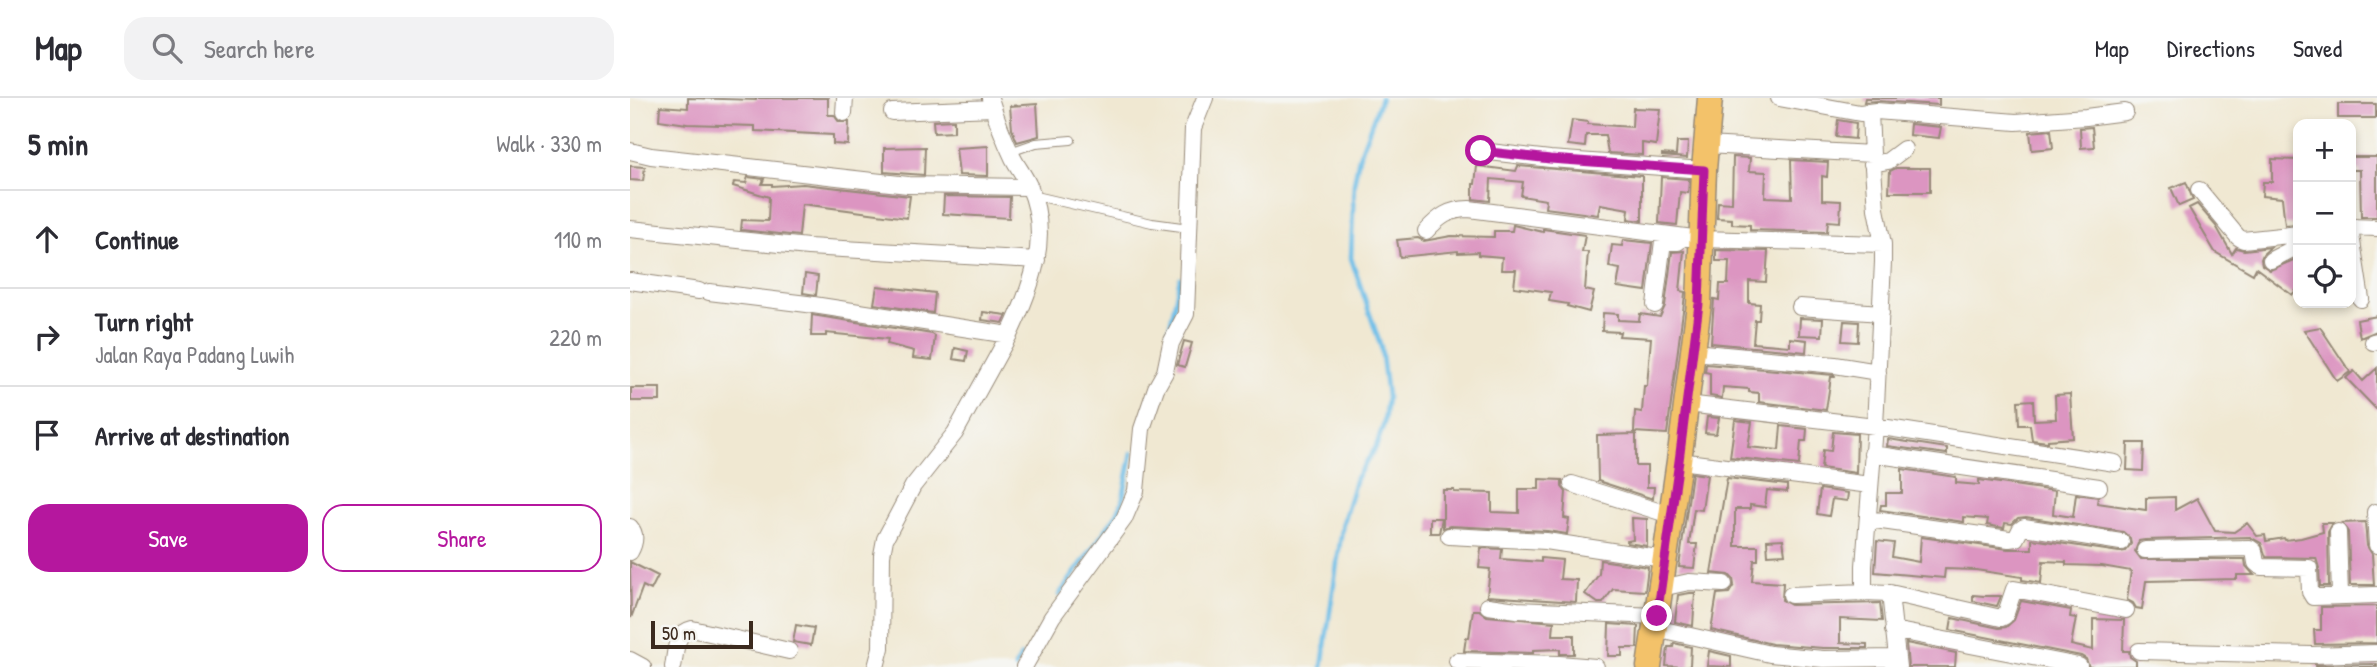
<!DOCTYPE html>
<meta charset="utf-8">
<style>
:root{--surface:#fff;--page:#f2f2f3;--text:#2b2b33;--muted:#7c7c81;--line:#e1e1e2;--accent:#b5179e}
body{margin:0;font-family:"Patrick Hand",sans-serif;background:var(--page);color:var(--text)}
.controls{position:absolute;right:21px;top:21px;display:grid;overflow:hidden;border-radius:14px;box-shadow:0 4px 10px #0003}
.controls button{width:63px;height:63px;display:grid;place-items:center;padding:0;border:0;border-bottom:2px solid var(--line);background:var(--surface);color:var(--text);font:35px sans-serif}
.scale{position:absolute;left:21px;bottom:18px;width:102px;box-sizing:border-box;padding-left:7px;border:4px solid #3b2a1e;border-top:0;font-size:19px;line-height:24px;white-space:nowrap;color:#3b2a1e;-webkit-text-stroke:5px #f6f6f2;paint-order:stroke}
.stop{position:absolute;width:21px;height:21px;margin:-16px;border:5px solid #b5179e;border-radius:50%;background:#fff}
.stop.end{background:#b5179e;border-color:#fff;box-shadow:0 2px 7px #0008}
.list{margin:0;padding:0;list-style:none}
h2{display:flex;justify-content:space-between;align-items:center;height:91px;margin:0;padding:0 28px;font-size:30px}
h2 small{font-size:23px;font-weight:400;color:var(--muted)}
.list li{display:grid;grid-template-columns:46px 1fr auto;gap:21px;align-items:center;box-sizing:border-box;height:98px;padding:0 28px;border-top:2px solid var(--line)}
.list b{display:block;font-size:26px;white-space:nowrap}
.list p{margin:0;font-size:23px;white-space:nowrap;color:var(--muted)}
.list em{font-size:23px;font-style:normal;color:var(--muted)}
.actions{display:flex;gap:14px;padding:21px 28px}
.actions a{flex:1;padding:16px 0;border:2px solid var(--accent);border-radius:21px;text-align:center;font-size:24px;color:var(--accent)}
.actions .main{background:var(--accent);color:#fff}
.icon{flex:none;width:38px;height:38px;fill:none;stroke:currentColor;stroke-width:2;stroke-linecap:round;stroke-linejoin:round}
.map{position:relative;flex:none;width:1747px;height:569px;overflow:hidden}
header{display:flex;align-items:center;gap:42px;box-sizing:border-box;height:98px;padding:0 35px;background:var(--surface);border-bottom:2px solid var(--line)}
header strong{font-size:33px}
nav{display:flex;gap:38px;margin-inline-start:auto;font-size:24px}
.search{width:490px;height:63px;background:var(--page);display:flex;align-items:center;gap:18px;box-sizing:border-box;padding:0 24px;border-radius:21px;color:var(--muted);font-size:26px}
main{display:flex}
aside{flex:1;background:var(--surface)}
.map>svg:first-child{display:block}
.lines{fill:none;stroke-linecap:round;stroke-linejoin:round}
.stream{stroke:#6cbee8;stroke-width:4.5}
.building{fill:#dc95c1}
.lane-casing{stroke:#968978;stroke-width:10}
.street-casing{stroke:#968978;stroke-width:18}
.primary-casing{stroke:#968978;stroke-width:27}
.lane{stroke:#fff;stroke-width:8}
.street{stroke:#fff;stroke-width:16}
.primary{stroke:#f3c26a;stroke-width:24}
.route{stroke:#b5179e;stroke-width:9}
</style>
<header>
<strong>Map</strong>
<div class="search"><svg class="icon" aria-label="search" viewBox="0 0 24 24"><circle cx="10" cy="10" r="6"/><path d="M15 15l6 6"/></svg>Search here</div>
<nav><a>Map</a><a>Directions</a><a>Saved</a></nav>
</header>
<main>
<aside>
<h2>5 min<small>Walk · 330 m</small></h2>
<ul class="list">
<li><svg class="icon" aria-label="ahead" viewBox="0 0 24 24"><path d="M12 20V5M6 11l6-6 6 6"/></svg><div><b>Continue</b></div><em>110 m</em></li>
<li><svg class="icon" aria-label="right" viewBox="0 0 24 24"><path d="M7 20v-9h11M14 6l5 5-5 5"/></svg><div><b>Turn right</b><p>Jalan Raya Padang Luwih</p></div><em>220 m</em></li>
<li><svg class="icon" aria-label="arrive" viewBox="0 0 24 24"><path d="M6 21V4h12l-3 4 3 4H6"/></svg><div><b>Arrive at destination</b></div></li>
</ul>
<div class="actions"><a class="main">Save</a><a>Share</a></div>
</aside>
<div class="map">
<svg width="1747" height="569" viewBox="0 0 1747 569">
<rect width="100%" height="100%" fill="#f6f6f2"/>
<filter id="ink" filterUnits="userSpaceOnUse"><feTurbulence type="fractalNoise" baseFrequency=".0143" numOctaves="2"/><feDisplacementMap in="SourceGraphic" scale="14" xChannelSelector="R" yChannelSelector="G"/><feConvolveMatrix kernelMatrix="1 2 1 2 8 2 1 2 1" color-interpolation-filters="sRGB"/></filter>
<filter id="wash" filterUnits="userSpaceOnUse"><feTurbulence type="fractalNoise" baseFrequency=".00686" numOctaves="4" result="noise"/><feDisplacementMap in="SourceGraphic" scale="28" xChannelSelector="R" yChannelSelector="G"/><feGaussianBlur stdDeviation="1.57" result="paint"/><feColorMatrix in="noise" values="0 0 0 0 0 0 0 0 0 0 0 0 0 0 0 0 0 1.4 0 .05"/><feComposite in="paint" operator="in"/></filter>
<g filter="url(#wash)">
<rect width="100%" height="100%" fill="#f0e8d2"/>
<g class="lines">
<path class="stream" d="M539,233L550,180
M429,497L487,416L492,405L502,355
M385,569L391,558
M692,569L713,424L726,380L746,349L754,325L757,299L751,249L721,160L724,85L729,59L751,0"/>
</g>
<g id="blocks">
<path class="building" d="M58,0L126,2V0H198V17H204L209,24H219L218,47L203,46V37L125,33V28L57,26L29,22L30,8L58,10Z
M1235,0H1309V7L1247,3L1234,4Z
M407,6L409,38L387,44L382,31L380,8Z
M1708,6H1746V20H1708Z
M1003,10L1030,11L1026,47L1012,45V57L978,55L975,37H956L955,49L938,47L942,22L958,24V26L1002,29Z
M324,22V34L304,35L303,23Z
M1208,22L1226,25L1225,41L1206,39Z
M1280,26L1311,29L1309,40L1279,37Z
M1462,29L1464,49L1451,50L1450,30Z
M1421,32L1423,50L1402,52L1400,34Z
M1047,44H1058L1057,60L1032,58V56L1046,57Z
M358,48V78L329,77L326,50Z
M295,49L294,77L254,74V50Z
M1103,59L1120,60L1119,73L1136,74L1135,99L1162,100L1161,62L1198,64L1197,79L1192,78V102L1211,103L1210,124L1198,123L1197,134L1120,132V127L1102,126V121L1087,120L1088,104L1102,105Z
M1721,59H1747V119H1731L1730,72H1721Z
M1642,61L1668,62V126L1655,127L1652,100L1632,98L1633,84H1642Z
M0,68L15,69L13,83L0,82Z
M847,68L886,73L888,68L1012,78V123L998,121L999,111L970,106L968,117L915,110L916,102L891,98L893,84L861,81L860,103L843,101V86H845Z
M1266,70H1300V94H1259L1260,73Z
M118,79L134,81L132,86H142V88L173,86L280,98L277,120L172,106L169,138L111,132L112,122L138,123L139,99L103,88L104,84L116,85Z
M1031,79L1059,81L1058,95L1050,94L1047,127L1029,125Z
M1556,84L1563,102L1549,108L1541,90Z
M314,98L380,99L379,120L313,116Z
M1567,106L1586,128L1602,156L1606,150L1614,152L1641,149L1633,156L1631,161L1632,167L1640,172L1668,160V190L1662,197L1626,170L1623,176L1585,154L1559,110Z
M883,127L913,134V131L955,137L952,154H958L955,192L964,194L959,214L937,208L938,206L919,203L921,194L884,189L886,172H871L872,159L848,157V154L828,155V153L770,159L767,142L788,140L794,143L821,138L864,139V133H882Z
M993,142L1022,145L1016,193L987,189L990,171L979,169L982,147L992,148Z
M1086,152L1138,153L1136,184L1119,183V205L1130,206L1129,222H1125L1123,245L1160,248V240L1177,242L1176,254L1081,245L1084,201L1089,202L1090,186H1098L1099,163H1086Z
M1054,153L1050,193L1055,194L1054,205L1037,336L1004,334L1005,313L1012,314L1014,288H1017L1021,240L989,238L990,234L972,233L973,215L988,216V222L1009,223L1010,216L1030,219L1035,208L1042,154Z
M175,176L188,178L186,197L173,195Z
M247,188L305,195L303,215L244,206Z
M353,214L377,217L373,225L352,222Z
M182,217L302,236L305,238L302,262L283,260L284,253L257,246L258,241L196,235V238H181Z
M1747,218V233L1730,240L1727,222Z
M1170,220L1193,221L1192,238L1169,237Z
M1214,223L1229,224L1228,244L1212,243Z
M1690,229L1720,274L1707,283L1674,232Z
M554,243L562,245L555,269L547,267Z
M325,250L338,253L336,263L323,261Z
M1076,266L1204,277L1205,279H1201L1196,312L1129,304V295L1119,294V291L1093,289L1092,300L1080,298V275L1075,274Z
M1747,270V312L1716,280L1724,273L1733,283Z
M1,290H30V303H1Z
M1440,296L1443,340L1418,342V344L1402,342L1400,327H1389L1388,303L1403,302L1404,322L1426,321L1425,297Z
M1077,319L1089,320L1086,336L1075,335Z
M1105,322L1122,324L1118,349L1149,352L1151,328L1177,331L1176,343H1171L1169,367L1100,359Z
M1203,334L1227,336L1226,375L1191,370L1193,352L1201,353Z
M1006,336V368H1017V389H1024L1023,401L968,383L967,337Z
M1258,341L1317,350V356L1257,348Z
M1498,345H1514L1513,373L1497,372Z
M1272,371L1326,379V385L1349,387V382L1425,393L1423,416L1443,419L1446,396L1468,399L1467,405L1516,412V400L1545,399V412L1567,400L1585,433L1604,434L1617,425L1627,438L1635,437L1636,443L1654,440L1655,442L1671,440L1693,434L1692,425H1703L1698,434L1699,488H1690L1689,470L1686,460L1636,459L1631,445L1620,439L1515,442L1509,443L1505,453L1511,461H1615L1616,468L1624,477H1607V481L1516,483L1512,511L1506,510L1503,505L1497,502L1501,473L1472,468L1436,467V464L1413,463L1411,485L1392,482V479L1346,472L1315,471L1314,480L1245,474L1247,443L1264,445L1262,459L1289,464L1291,439L1378,451H1402V441L1489,454L1495,453L1501,446L1500,440L1493,434L1396,419L1388,420L1382,426L1375,425L1374,430L1357,427L1358,421L1334,419V424L1250,412L1251,407H1256V395H1272Z
M1062,375L1077,377L1072,412L1064,411L1059,446H1067L1064,470L1049,469Z
M1097,380L1157,387V394L1137,392L1135,409L1120,407V411H1105V448H1128V462H1124L1122,483L1153,485L1152,502L1161,507L1250,505L1252,523L1210,521V545L1237,546V550H1193L1142,546L1081,532L1087,496L1099,495L1104,487L1103,481L1099,477L1081,475Z
M909,381L932,382V389L936,394L934,420L939,421L937,436L917,433L820,428L813,430V392H824V394L862,395V414L889,415V391H909Z
M1190,391L1218,395L1217,403L1202,401L1199,418L1187,416Z
M800,420H812L809,435H800Z
M1002,420L1017,421V448L997,445V443L1003,442Z
M1735,424L1737,448L1742,456L1744,487H1720L1718,434L1712,425Z
M1153,441L1155,456L1138,457L1137,442Z
M851,450L872,451L871,461L911,464V460L932,462L930,481L947,482L946,504L857,498L860,471L849,470Z
M970,462L1018,469L1015,493L983,491L973,505H968L955,496L969,476Z
M0,464L28,478L21,492L13,488L1,520Z
M1060,495H1065L1063,528L1045,524L1048,497Z
M1343,497L1354,498H1371L1367,508L1343,503Z
M1391,503L1441,512L1440,519L1446,520L1441,547L1463,552V521L1494,522L1493,553H1499L1500,559L1506,563V568L1459,569L1456,561L1451,558L1320,532L1322,520L1369,530L1376,529L1384,522Z
M1747,508V545L1685,546L1684,532H1691V509Z
M843,512H849L857,518L924,524L923,537H944V556H930V551L903,552V555L834,553L836,539L839,540Z
M979,526L1008,528L1007,550H992V558H978Z
M166,527L184,530L181,547L163,544Z
M1044,545L1061,549L1060,567L1058,569L1036,568L1038,549H1043Z
M1276,545L1326,555L1325,569H1278Z
M1079,553L1101,558V569L1077,568Z
M1747,566V569H1685V567Z"/>
</g>
</g>
<g filter="url(#ink)">
<use href="#blocks" fill-opacity="0" stroke="#968978" stroke-width="2"/>
<g class="lines">
<defs>
<path id="lane" d="M380,54L406,45L441,42
M402,97L522,125L559,130"/>
<path id="street" d="M1149,0L1230,15L1246,13L1386,24L1456,19L1495,14
M262,14L363,10
M214,15L215,0
M1076,47L1242,56L1240,15
M0,53L21,58L278,87L400,89
M851,53L920,61L1074,72
M1242,56L1246,111L1253,146V164L1245,328L1234,468V494L1260,495L1268,569
M1242,66L1258,63L1274,51
M1569,92L1608,139L1613,142L1668,136
M1721,129L1747,130
M0,131L178,149L407,162
M796,133C809,119 819,111 839,111L1071,141L1253,146
M1721,137L1731,201
M1641,162L1668,148
M0,183L69,193
M79,194L177,206L379,237C401,191 422,139 399,88C395,78 388,70 383,60C374,41 366,20 360,0
M1025,207L1033,143L1048,144
M1170,209L1251,215
M1743,244L1747,243
M1063,254L1205,267L1248,274
M1057,306L1245,328L1485,365
M1242,356L1469,389
M1049,363L1240,387
M942,386L1040,417
M1745,414L1747,447
M1238,421L1379,441L1386,440L1390,432L1394,429L1491,444
M0,429C7,437 5,445 0,454
M1708,434L1710,497
M819,438L916,443L1034,461
M1515,452L1620,450L1624,453L1626,465L1631,469L1679,470L1680,494L1683,499L1747,497
M1031,490L1059,484L1094,486
M1260,495L1371,520L1375,518L1384,491L1496,512
M1161,497L1234,494
M858,508L887,512L1026,518
M1025,530L1140,556L1193,561L1267,560
M1263,532L1449,568
M1509,553L1682,557L1747,555
M0,562L13,569
M827,563L929,566L966,569
M43,569C46,554 44,535 62,531L159,553
M246,569L251,550L252,457L255,441L283,388L325,335L379,237
M394,569L422,519L494,421L506,393L512,331L526,290L535,274L541,245L556,216L563,30L575,0"/>
<path id="primary" d="M1019,569L1049,363L1069,206L1074,72L1080,0"/>
</defs>
<use href="#lane" class="lane-casing"/>
<use href="#street" class="street-casing"/>
<use href="#primary" class="primary-casing"/>
<use href="#lane" class="lane"/>
<use href="#street" class="street"/>
<use href="#primary" class="primary"/>
</g>
</g>
<g class="lines" filter="url(#ink)">
<path class="route" d="M851,53L920,61L1074,72L1069,206L1049,363L1027,518"/>
</g>
</svg>
<div class="controls">
<button>+</button>
<button>−</button>
<button><svg class="icon" aria-label="locate" viewBox="0 0 24 24"><circle cx="12" cy="12" r="6"/><path d="M12 2v4M12 18v4M2 12h4M18 12h4"/></svg></button>
</div>
<div class="scale">50 m</div>
<div class="stop" style="left:851px;top:53px"></div>
<div class="stop end" style="left:1027px;top:518px"></div>
</div>
</main>
